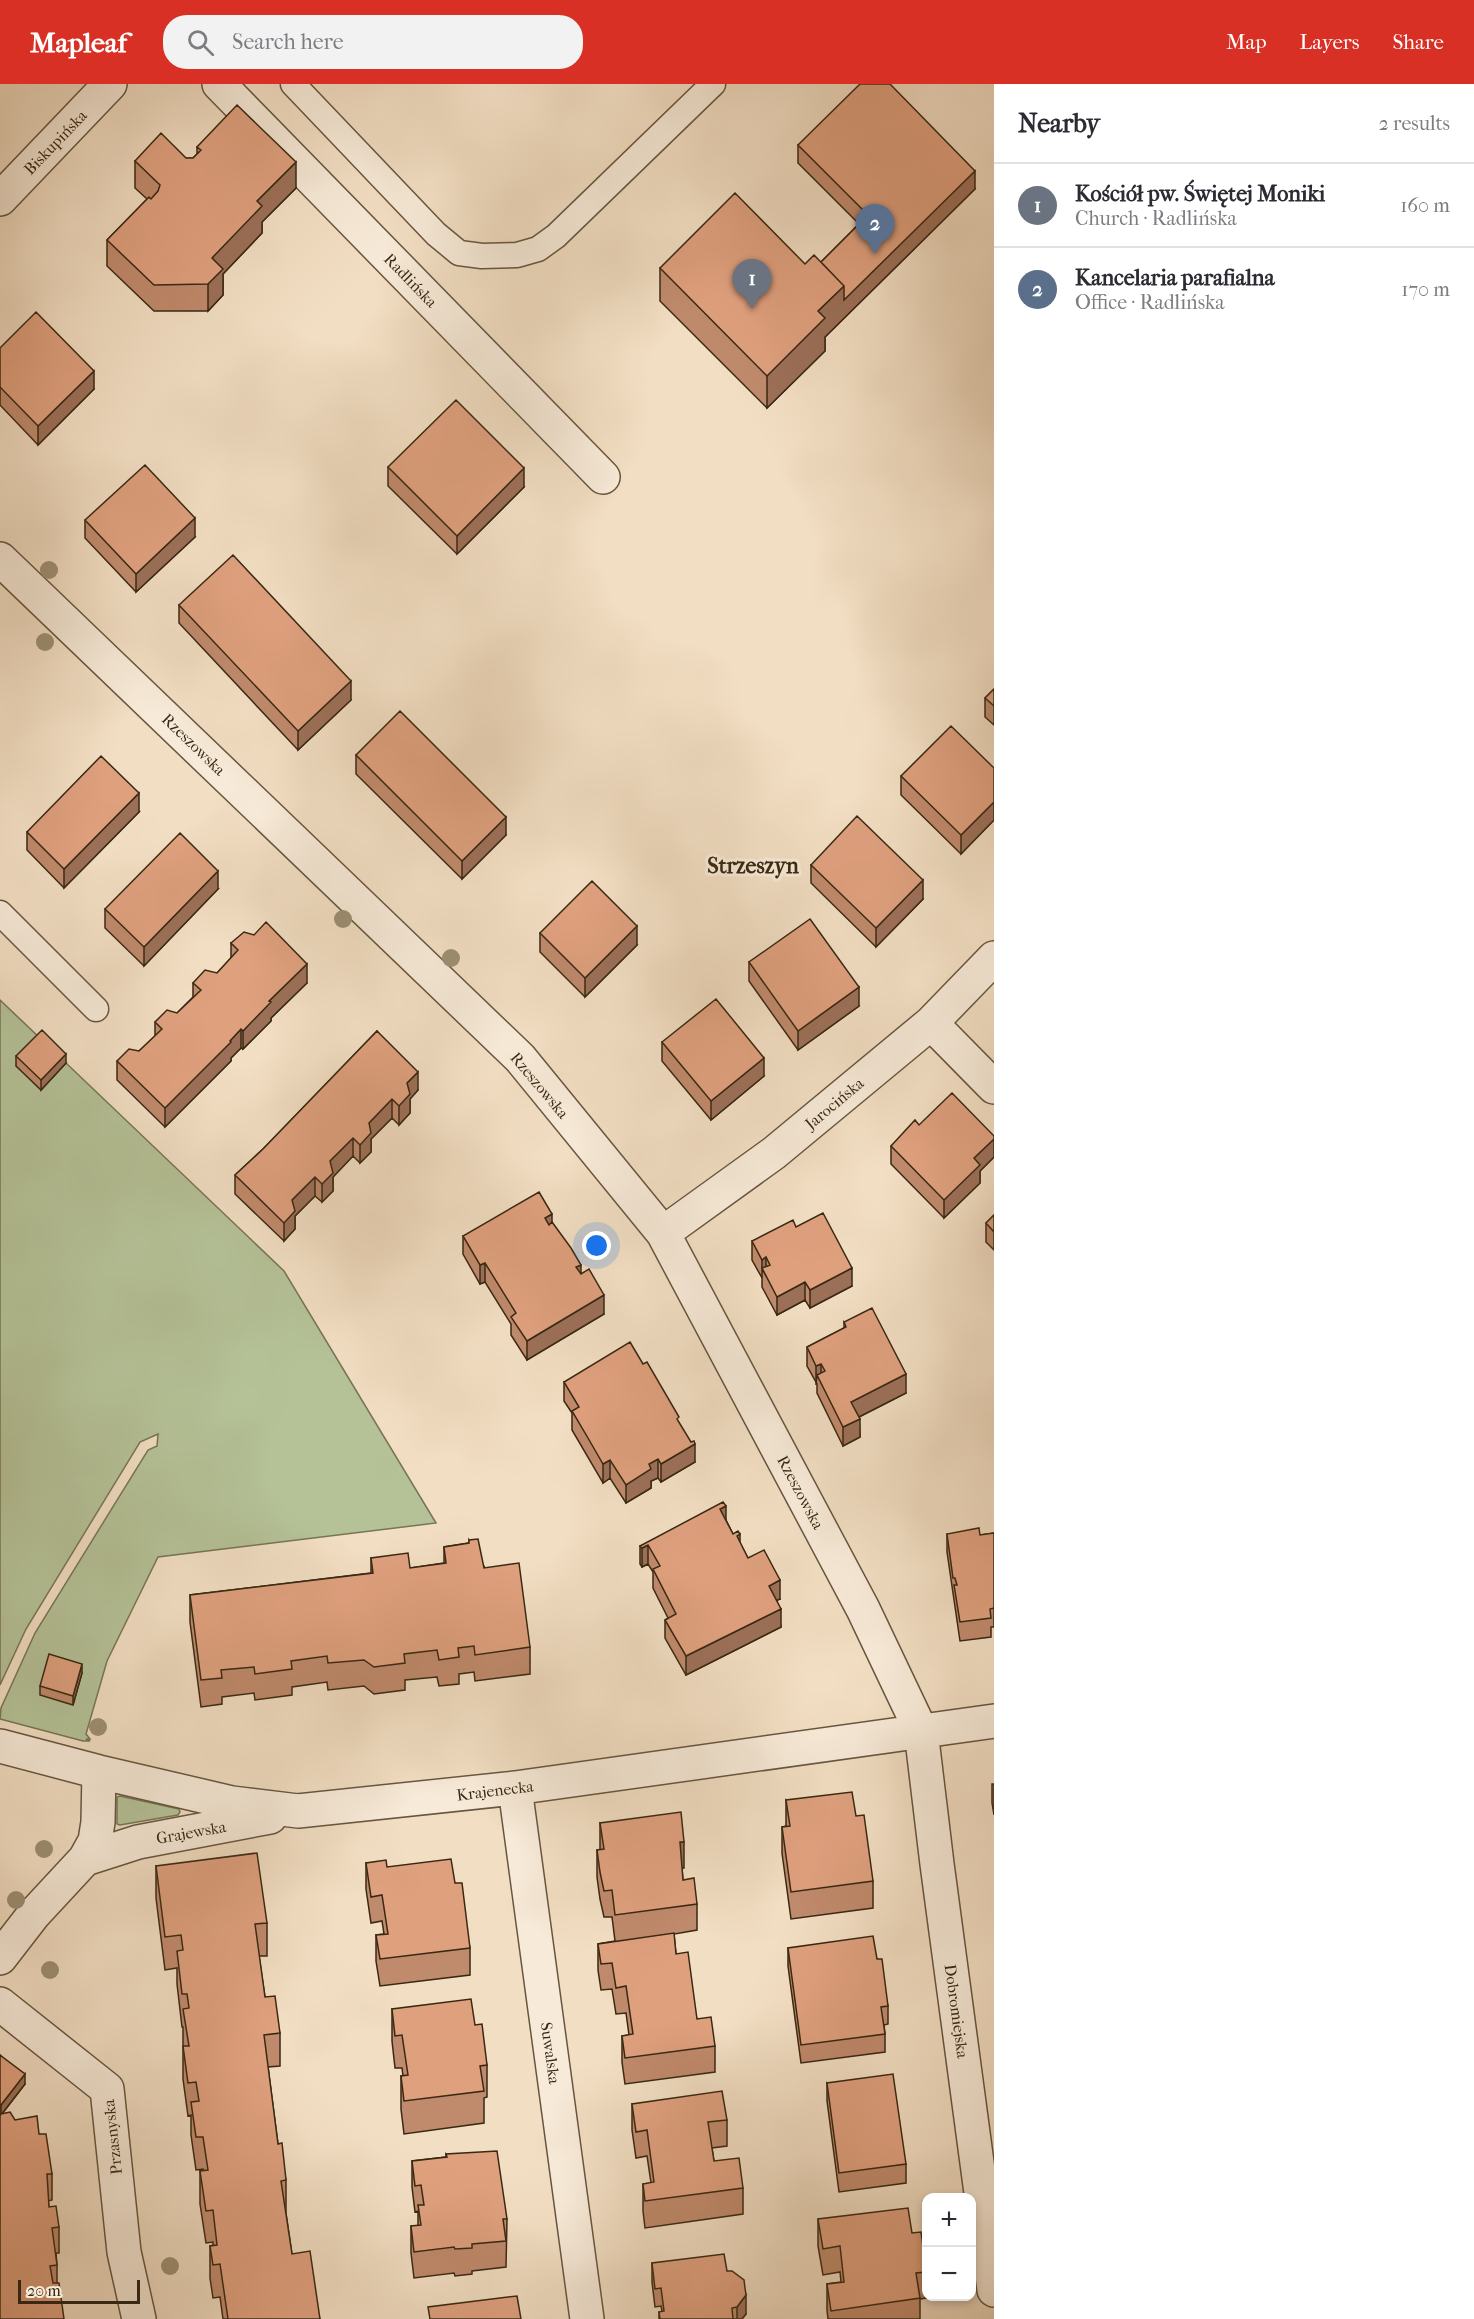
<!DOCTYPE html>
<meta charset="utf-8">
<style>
:root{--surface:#fff;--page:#f2f2f3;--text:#2b2b33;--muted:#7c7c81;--line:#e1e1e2;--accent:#d93025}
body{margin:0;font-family:"IM FELL French Canon",serif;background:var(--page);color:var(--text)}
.controls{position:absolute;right:18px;bottom:18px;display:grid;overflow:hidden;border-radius:12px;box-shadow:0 3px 9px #0003}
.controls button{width:54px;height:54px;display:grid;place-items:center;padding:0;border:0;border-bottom:2px solid var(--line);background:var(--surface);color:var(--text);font:30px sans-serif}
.scale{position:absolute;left:18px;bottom:15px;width:122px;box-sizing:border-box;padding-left:6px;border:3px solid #392813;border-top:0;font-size:16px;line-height:21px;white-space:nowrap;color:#392813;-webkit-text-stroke:4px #f7ead8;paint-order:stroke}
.you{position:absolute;left:597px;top:1162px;width:21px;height:21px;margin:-15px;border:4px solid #fff;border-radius:50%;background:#1a73e8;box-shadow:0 0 0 9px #1a73e833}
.badge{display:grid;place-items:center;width:39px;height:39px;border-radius:50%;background:var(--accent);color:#fff;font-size:20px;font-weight:700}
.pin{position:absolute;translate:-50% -50px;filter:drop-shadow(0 2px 3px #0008)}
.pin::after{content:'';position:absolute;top:32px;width:21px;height:18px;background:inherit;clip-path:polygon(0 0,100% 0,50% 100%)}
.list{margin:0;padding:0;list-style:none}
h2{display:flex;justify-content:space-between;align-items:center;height:78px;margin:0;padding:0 24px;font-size:26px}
h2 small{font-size:20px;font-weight:400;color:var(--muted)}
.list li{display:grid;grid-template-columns:39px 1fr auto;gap:18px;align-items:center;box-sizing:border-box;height:84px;padding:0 24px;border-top:2px solid var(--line)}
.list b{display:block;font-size:22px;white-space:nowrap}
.list p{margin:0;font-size:20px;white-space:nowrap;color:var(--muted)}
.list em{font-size:20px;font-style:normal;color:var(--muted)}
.icon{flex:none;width:33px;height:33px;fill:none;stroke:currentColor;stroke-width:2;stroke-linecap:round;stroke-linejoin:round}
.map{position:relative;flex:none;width:994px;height:2235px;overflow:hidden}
header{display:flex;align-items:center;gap:36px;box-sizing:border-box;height:84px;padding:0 30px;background:var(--accent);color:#fff}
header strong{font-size:28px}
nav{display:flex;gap:33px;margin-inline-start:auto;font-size:21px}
.search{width:420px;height:54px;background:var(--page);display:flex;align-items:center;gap:15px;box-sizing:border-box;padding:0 21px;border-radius:24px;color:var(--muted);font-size:22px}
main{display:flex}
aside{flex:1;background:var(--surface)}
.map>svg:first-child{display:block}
.green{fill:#b5c298;stroke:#777556;stroke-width:1.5}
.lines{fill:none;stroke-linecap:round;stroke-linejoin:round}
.service-casing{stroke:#67563f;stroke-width:27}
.minor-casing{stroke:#67563f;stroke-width:36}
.tertiary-casing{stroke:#67563f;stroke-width:36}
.service{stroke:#f7ead8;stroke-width:24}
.minor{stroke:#f7ead8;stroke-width:33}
.tertiary{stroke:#f7ead8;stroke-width:33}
.tree{fill:#9d8f74}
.wall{fill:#c08a6c;stroke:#392813;stroke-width:1.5}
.shaded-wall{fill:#9c7058;stroke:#392813;stroke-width:1.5}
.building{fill:#dfa07e;stroke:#392813;stroke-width:1.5}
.labels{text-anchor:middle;stroke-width:6;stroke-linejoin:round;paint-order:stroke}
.street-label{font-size:16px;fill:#392813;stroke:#f7ead8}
.district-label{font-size:22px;font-weight:bold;fill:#392813;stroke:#f7ead8}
</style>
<header>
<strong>Mapleaf</strong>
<div class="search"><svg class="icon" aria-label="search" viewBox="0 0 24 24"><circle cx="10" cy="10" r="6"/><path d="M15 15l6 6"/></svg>Search here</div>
<nav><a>Map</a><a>Layers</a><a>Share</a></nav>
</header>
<main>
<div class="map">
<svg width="994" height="2235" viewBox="0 0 994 2235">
<rect width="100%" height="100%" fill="#f2dec3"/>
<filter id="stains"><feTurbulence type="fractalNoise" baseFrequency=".00333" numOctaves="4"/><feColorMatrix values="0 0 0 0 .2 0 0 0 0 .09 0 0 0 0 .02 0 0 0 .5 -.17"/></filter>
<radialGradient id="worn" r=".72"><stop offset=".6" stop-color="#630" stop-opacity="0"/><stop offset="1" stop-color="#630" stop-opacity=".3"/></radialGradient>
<path class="green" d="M0,916L42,956L16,982L41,1006L66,979L284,1187L436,1439L158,1473L107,1577L86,1650L90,1655H86L90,1657H83L0,1635L1,1624L35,1549L148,1366L157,1362L158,1350L140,1358L26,1545L0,1601Z
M120,1712L179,1725L180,1728L178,1731L120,1741L117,1740V1713Z"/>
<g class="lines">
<defs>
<path id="service" d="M293,0L436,150L459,169L482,172L517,171L538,165L556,152L713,0
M0,829L96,925"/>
<path id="minor" d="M219,0L603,393
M0,475L520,974L663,1149L863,1525L921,1647L937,1780L994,2206
M931,939L994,1003
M663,1149L774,1069L931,939L994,874
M0,1662L99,1688L232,1719L298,1727L515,1704L994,1637
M515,1704L587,2235
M85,1775L138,1758L270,1733
M0,1874L34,1830L85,1775L95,1757L98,1738L99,1688
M0,1920L107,2005L124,2168L139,2235"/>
<path id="tertiary" d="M0,115L110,0"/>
</defs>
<use href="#service" class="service-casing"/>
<use href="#minor" class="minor-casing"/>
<use href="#tertiary" class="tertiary-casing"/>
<use href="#service" class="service"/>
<use href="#minor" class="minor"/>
<use href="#tertiary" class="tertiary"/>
</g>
<g class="tree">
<circle cx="49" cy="486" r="9"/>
<circle cx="45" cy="558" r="9"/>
<circle cx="343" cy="835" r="9"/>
<circle cx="451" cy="874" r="9"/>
<circle cx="98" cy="1643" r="9"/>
<circle cx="44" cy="1765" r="9"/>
<circle cx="16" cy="1816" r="9"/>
<circle cx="50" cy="1886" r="9"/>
<circle cx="170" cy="2182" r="9"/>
</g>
<path class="wall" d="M798,61L975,105L825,253V267L767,324L660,217V184L805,180L821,178L859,140L798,79Z
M197,63L296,104L262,138V149L223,190V211L208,227H154L107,182V156L147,115L135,104V77L193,74L197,70Z
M0,264L94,305L38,361L0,321Z
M388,383L524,403L457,470L388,402Z
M85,436L195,453L136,508L85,454Z
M179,521L351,616L298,666L179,539Z
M994,605V641L985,633V614Z
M356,671L506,751L462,795L356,690Z
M994,684V736L961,770L901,711V692Z
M139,728L64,804L27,766V748Z
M811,781L923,815L876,863L811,799Z
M218,805L144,882L105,844V825Z
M540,849L637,861L585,913L540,868Z
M231,859L307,899L271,934V937L243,965L241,964L231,974V977L165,1043L117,996V977L139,967L155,952V938L177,929L193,913V899L217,889L231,874Z
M749,878L859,922L798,966L749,897Z
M377,947L418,1006L410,1015V1029L399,1041L392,1034L371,1055V1068L360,1079L353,1072L333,1093V1107L322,1118L315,1112L295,1132V1145L284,1157L235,1110V1091L263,1065Z
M662,958L764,992L711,1036L662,977Z
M16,972L66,979L41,1006L16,982Z
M919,1041L994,1052V1073L980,1087V1099L944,1134L891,1080V1062Z
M994,1131V1166L986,1158V1139Z
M552,1138L604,1230L527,1276L511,1251V1240L485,1198L480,1200L463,1170V1152Z
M796,1143L852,1202L810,1224L805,1216L777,1231L762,1203V1194L752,1176V1157Z
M844,1238L906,1309L859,1333L860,1353L843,1362L817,1309V1300L807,1282V1263L844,1244Z
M564,1298L679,1340L695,1378L661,1398L658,1394L651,1397V1404L626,1419L610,1394L603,1399L572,1346V1329L564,1317Z
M726,1436L733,1450L740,1459L748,1474L780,1515L777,1516L781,1543L686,1591L665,1554V1536L668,1534L653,1504V1488L648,1480L642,1483L640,1480V1462Z
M994,1449V1543H991V1553L960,1557L947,1468V1450L980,1451Z
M469,1456L530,1563V1590L475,1597L474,1588L459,1590V1600L439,1602L437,1593L405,1596V1606L374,1610L364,1602L328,1606L327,1598L292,1603V1611L255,1616L254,1609L222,1613V1620L201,1623L190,1538V1511L371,1489V1474L410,1484L444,1479V1463L469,1459Z
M82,1589L73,1621L40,1611V1602Z
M992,1700H994V1731L992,1719Z
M786,1716L873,1797V1824L791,1835L782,1769V1743L786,1742Z
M600,1739L684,1784H682L683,1796L697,1820V1846L674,1850L676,1870L697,1935L715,1962V1988L625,2000L622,1978V1952L629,1951L626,1929L616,1930L612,1905L601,1906L598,1886V1860L615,1857L612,1833H604L600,1815L597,1793V1766H600Z
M366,1779L455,1799L470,1864V1891L380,1902L376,1877V1851L384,1850L382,1837L371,1839L366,1805Z
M156,1782L267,1839V1872H259L265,1913L280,1949V1982L268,1983L278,2060L286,2096V2129L292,2170L320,2235H223L220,2213L213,2214L210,2194V2162L213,2161V2158L206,2159L200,2120V2087L203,2086V2085L196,2086L191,2051V2031L188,2032L183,1995V1943H182L177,1900V1884L165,1886L156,1814Z
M788,1864L877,1875L888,1922V1940L884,1941L885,1950V1968L801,1979L788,1882Z
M392,1925L475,1941L487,1981V2013L484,2014V2039L404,2050L401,2025V1992H403L402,1984H395L392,1957Z
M0,1971L25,2000L2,2030L15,2036L39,2050L52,2090V2116L48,2117L49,2123L59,2143V2169H56L57,2181V2199L0,2235Z
M827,1999L906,2080V2099L839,2108L827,2017Z
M632,2020L727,2036V2062L712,2064L714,2077L743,2104V2130L645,2144L643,2127V2100L651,2099L647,2072L636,2074L632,2046Z
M446,2070L507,2135L506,2183L472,2187V2190L455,2192L454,2189L414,2194L411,2169V2142H418V2127L415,2128L412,2103V2077L446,2073Z
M818,2135L912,2149L926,2188V2214L920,2215V2235H828L827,2226V2200L841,2198L840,2188L823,2191L818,2162Z
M652,2179L727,2187L746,2230L742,2235H659V2228H662L661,2222L655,2223L652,2198Z"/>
<path class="shaded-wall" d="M296,78V104L262,138V149L223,190V211L208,227V200L212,174L257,117Z
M975,87V105L825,253V267L767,324V292L818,227L844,202Z
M94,287V305L38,361V342Z
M524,384V403L457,470V452Z
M195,434V453L136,508V490Z
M351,597V616L298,666V647Z
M139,709V728L64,804V785Z
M994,718V736L961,770V751Z
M506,733V751L462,795V777Z
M218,787V805L144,882V863Z
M923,796V815L876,863V844Z
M637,842V861L585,913V894Z
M307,880V899L271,934V937L243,965V947L269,917Z
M859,903V922L798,966V947Z
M241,945V964L231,974V977L165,1043V1024Z
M66,970V979L41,1006V996Z
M764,974V992L711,1036V1017Z
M418,988V1006L410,1015V1029L399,1041V1022L407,999Z
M392,1015V1034L371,1055V1068L360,1079V1061L369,1039Z
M353,1054V1072L333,1093V1107L322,1118V1100L330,1077Z
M994,1055V1073L980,1087V1099L944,1134V1116L974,1074Z
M315,1093V1112L295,1132V1145L284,1157V1139L292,1116Z
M552,1130V1148L545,1134Z
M766,1173V1192L762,1184V1194V1176Z
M485,1179V1198L480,1200V1181Z
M581,1181V1200L576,1183Z
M852,1184V1202L810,1224V1206Z
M805,1198V1216L777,1231V1213Z
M604,1211V1230L527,1276V1257Z
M821,1280V1298L817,1291L816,1301V1282Z
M906,1290V1309L851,1337V1318Z
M860,1335V1353L843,1362V1343Z
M695,1360V1378L661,1398V1380Z
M658,1375V1394L651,1397V1404L626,1419V1401L649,1380Z
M610,1376V1394L603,1399V1380Z
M726,1422V1441L720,1425Z
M740,1450V1468L737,1452Z
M648,1461V1480L642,1483V1464Z
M780,1496V1515L769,1520V1502Z
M781,1525V1543L686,1591V1572Z
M82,1580V1589L73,1621V1612Z
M680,1758H684V1784L680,1785Z
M25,1990V2000L1,2031V2021Z
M746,2211V2230L742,2235H737V2223Z"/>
<path class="building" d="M860,0H890L975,87L844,216V202L821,178L868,131L798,61Z
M237,21L296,78L257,117L262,122L212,174L223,185L208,200L154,201L107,156L149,113L151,115L158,107L160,101L135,77L161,49L186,74H193L201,66L197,63Z
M735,109L805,180L814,171L844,202L818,227L825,234L767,292L660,184Z
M36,228L94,287L38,342L0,303V264Z
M456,316L524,384L457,452L388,383Z
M145,381L195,434L136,490L85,436Z
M233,471L351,597L298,647L179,521Z
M994,605V622L985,614Z
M400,627L506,733L462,777L356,671Z
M951,642L994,684V718L961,751L901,692Z
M101,672L139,709L64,785L27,748Z
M857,732L923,796L876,844L811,781Z
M180,749L218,787L144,863L105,825Z
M592,797L637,842L585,894L540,849Z
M810,835L859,903L798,947L749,878Z
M266,838L307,880L269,917L271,918L243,947L241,945L230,957L231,958L165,1024L117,977L129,965L139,967L162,945L155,938L167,926L177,929L201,906L193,899L205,886L217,889L238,866L231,859L244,848L254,851Z
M716,915L764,974L711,1017L662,958Z
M42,946L66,970L41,996L16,972Z
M377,947L418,988L407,999L410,1010L399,1022L392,1015L369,1039L371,1049L360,1061L353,1054L330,1077L333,1089L322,1100L315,1093L292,1116L295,1127L284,1139L235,1091L263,1065Z
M952,1009L994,1052V1055L974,1074L980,1081L944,1116L891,1062L915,1036L919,1041Z
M539,1108L552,1130L545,1134L549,1141L552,1138L571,1164L581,1181L576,1183L581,1190L589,1185L604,1211L527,1257L511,1233L516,1229L485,1179L480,1181L463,1152Z
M823,1129L852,1184L810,1206L805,1198L777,1213L762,1184L770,1181L766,1173L762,1176L752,1157L793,1136L796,1143Z
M994,1131V1148L986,1139Z
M872,1224L906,1290L851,1318L860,1335L843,1343L817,1291L825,1287L821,1280L816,1282L807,1263L846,1243L844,1238Z
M630,1258L643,1280L647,1278L679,1333L677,1335L691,1358L694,1357L695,1360L661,1380L658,1375L649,1380L651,1385L626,1401L610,1376L603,1380L588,1354L572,1327L579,1323L564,1298Z
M723,1418L726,1422L720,1425L733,1450L738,1447L740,1450L737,1452L748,1474L764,1466L780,1496L769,1502L781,1525L686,1572L665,1536L676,1530L653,1485L660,1482L648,1461L642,1464L640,1462Z
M979,1444L980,1451L994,1449V1524L990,1525L991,1534L960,1538L954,1501H957L955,1494H953L947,1450Z
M478,1455L484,1484L519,1479L530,1563L475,1571L474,1562L458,1564L459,1573L439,1576L437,1566L404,1570L405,1579L374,1583L364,1576L328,1579L327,1572L291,1577L292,1585L255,1590L254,1583L221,1586L222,1594L201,1596L190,1511L373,1489L371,1474L408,1469L410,1484L446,1479L444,1463L469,1459V1456Z
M49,1570L82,1580L73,1612L40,1602Z
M852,1708L856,1732L864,1731L873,1797L791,1808L782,1743L790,1742L786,1716Z
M681,1728L684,1758H680L683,1796L694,1794L697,1820L615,1831L612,1806L604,1807L600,1788L597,1766L604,1765L600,1739Z
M257,1769L267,1839L255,1840L265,1913L275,1912L280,1949L264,1951L278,2060L282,2059L286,2096L281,2097L292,2170L310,2167L320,2235H228L220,2180L213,2181L210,2162L217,2161L213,2126L206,2127L200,2087L208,2086L203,2053H196L191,2018L199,2017L196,1998L188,1999L183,1962H189L183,1925L189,1924L187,1910H182L177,1867L183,1866L181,1851L165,1853L156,1782Z
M451,1775L455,1799H462L470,1864L380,1875L376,1851L388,1850L382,1811L371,1813L366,1779L386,1776L387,1783Z
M674,1849L676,1870L688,1868L697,1935L711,1933L715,1962L625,1974L622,1952L633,1950L626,1902L616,1904L612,1879L601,1880L598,1860Z
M873,1852L877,1875H882L888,1922L881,1923L885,1950L801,1961L788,1864Z
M471,1915L475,1941L482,1940L487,1981L480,1982L484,2007L404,2017L401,1992L408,1991L402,1951L395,1952L392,1925Z
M0,1971L25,1990L1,2021H0Z
M893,1990L906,2080L839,2089L827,1999Z
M722,2007L727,2036L708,2038L714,2077L739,2074L743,2104L645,2117L643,2100L654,2098L647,2046L636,2048L632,2020Z
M10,2028L15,2036L37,2032L39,2050H46L52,2090H47L49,2123L56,2122L59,2143L52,2144L57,2181L50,2182L53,2199H59L64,2235H0V2032L1,2030Z
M497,2067L507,2135H503L506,2157L472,2160V2164L455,2165L454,2163L414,2168L411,2142L421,2141L418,2121H424L421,2101L415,2102L412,2077L447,2073L446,2070Z
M908,2124L912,2149L921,2148L924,2169L926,2188L916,2189L920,2214L831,2227L827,2200L844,2198L840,2162L823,2165L818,2135Z
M724,2170L727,2187H732L744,2196L745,2204L746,2211L737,2223L732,2224L733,2235H660L659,2228L664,2227L661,2204L655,2205L652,2179Z
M517,2212L521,2235H430L428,2223Z"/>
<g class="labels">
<g class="street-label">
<text transform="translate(55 58) rotate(-46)" y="6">Biskupińska</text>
<text transform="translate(411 196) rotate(46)" y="6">Radlińska</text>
<text transform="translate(194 660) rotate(44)" y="6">Rzeszowska</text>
<text transform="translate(540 1001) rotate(50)" y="6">Rzeszowska</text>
<text transform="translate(834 1019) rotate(-40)" y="6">Jarocińska</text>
<text transform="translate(801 1408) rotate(62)" y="6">Rzeszowska</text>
<text transform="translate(495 1706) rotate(-7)" y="6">Krajenecka</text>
<text transform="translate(191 1748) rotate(-10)" y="6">Grajewska</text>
<text transform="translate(957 1927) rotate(82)" y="6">Dobromiejska</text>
<text transform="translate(551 1969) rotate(82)" y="6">Suwalska</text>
<text transform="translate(112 2053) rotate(-96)" y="6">Przasnyska</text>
</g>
<g class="district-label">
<text x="753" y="789">Strzeszyn</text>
</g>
</g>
<rect width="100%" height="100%" filter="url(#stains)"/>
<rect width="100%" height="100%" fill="url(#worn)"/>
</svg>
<div class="controls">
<button>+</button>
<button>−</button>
</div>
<div class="scale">20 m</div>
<div class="you"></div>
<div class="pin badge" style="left:752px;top:225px;background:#6b7280">1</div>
<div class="pin badge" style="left:875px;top:170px;background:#5c6f8a">2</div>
</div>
<aside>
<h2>Nearby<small>2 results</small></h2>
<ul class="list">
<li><span class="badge" style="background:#6b7280">1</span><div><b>Kościół pw. Świętej Moniki</b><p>Church · Radlińska</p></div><em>160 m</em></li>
<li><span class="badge" style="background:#5c6f8a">2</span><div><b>Kancelaria parafialna</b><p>Office · Radlińska</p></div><em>170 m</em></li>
</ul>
</aside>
</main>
